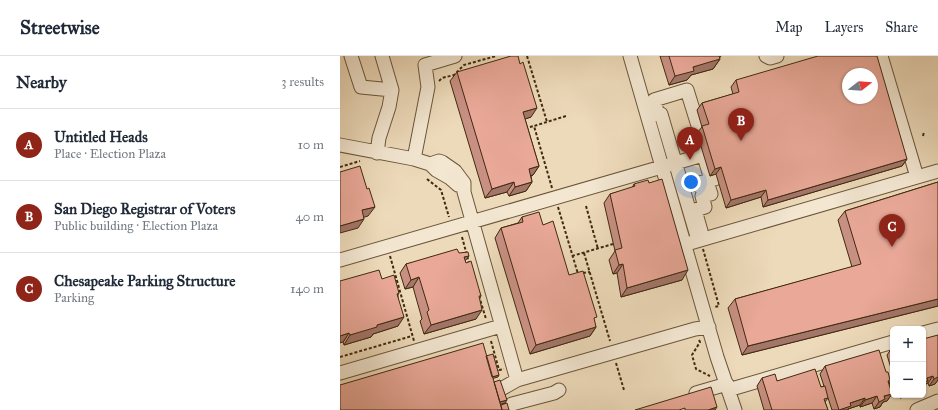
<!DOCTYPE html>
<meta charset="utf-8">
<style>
:root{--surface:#fff;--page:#f2f2f3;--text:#1f2937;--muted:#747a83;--line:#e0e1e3;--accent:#8f2418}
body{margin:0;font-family:"IM FELL Great Primer",serif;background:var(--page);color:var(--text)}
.controls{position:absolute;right:12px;bottom:12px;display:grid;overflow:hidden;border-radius:6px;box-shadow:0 1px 3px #0004}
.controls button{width:36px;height:36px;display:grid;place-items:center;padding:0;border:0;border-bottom:1px solid var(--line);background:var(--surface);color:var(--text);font:20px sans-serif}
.compass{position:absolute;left:502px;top:12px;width:36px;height:36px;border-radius:50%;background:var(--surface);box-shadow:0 1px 3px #0004;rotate:73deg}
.you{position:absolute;left:351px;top:126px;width:14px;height:14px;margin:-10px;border:3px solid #fff;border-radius:50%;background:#1a73e8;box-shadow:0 0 0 6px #1a73e833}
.badge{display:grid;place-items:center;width:26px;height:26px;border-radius:50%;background:var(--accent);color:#fff;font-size:13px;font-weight:700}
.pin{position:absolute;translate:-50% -33px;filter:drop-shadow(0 1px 2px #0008)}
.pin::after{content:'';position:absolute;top:21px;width:14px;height:12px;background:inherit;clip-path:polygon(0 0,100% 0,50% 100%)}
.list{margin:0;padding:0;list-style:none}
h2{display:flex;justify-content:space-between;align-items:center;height:52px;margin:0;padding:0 16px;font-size:17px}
h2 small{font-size:13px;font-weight:400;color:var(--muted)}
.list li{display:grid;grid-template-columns:26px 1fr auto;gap:12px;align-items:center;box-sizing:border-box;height:72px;padding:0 16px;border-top:1px solid var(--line)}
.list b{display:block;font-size:15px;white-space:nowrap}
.list p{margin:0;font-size:13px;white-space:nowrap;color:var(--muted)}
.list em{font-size:13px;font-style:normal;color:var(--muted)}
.map{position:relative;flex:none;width:598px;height:354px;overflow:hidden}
header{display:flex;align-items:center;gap:24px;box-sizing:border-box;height:56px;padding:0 20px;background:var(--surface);border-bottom:1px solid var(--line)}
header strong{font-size:19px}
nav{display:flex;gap:22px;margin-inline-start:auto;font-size:14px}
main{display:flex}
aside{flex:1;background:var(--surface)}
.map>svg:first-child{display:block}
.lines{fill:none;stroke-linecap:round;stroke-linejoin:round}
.minor-casing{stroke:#6b563a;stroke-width:15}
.path{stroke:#402a0f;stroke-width:2;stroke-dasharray:3 2;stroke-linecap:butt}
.minor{stroke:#f3e7d2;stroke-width:13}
.wall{fill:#c89083;stroke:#402a0f}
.shaded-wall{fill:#a3766a;stroke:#402a0f}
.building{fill:#e9a898;stroke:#402a0f;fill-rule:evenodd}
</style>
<header>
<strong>Streetwise</strong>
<nav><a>Map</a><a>Layers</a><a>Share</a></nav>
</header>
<main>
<aside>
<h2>Nearby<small>3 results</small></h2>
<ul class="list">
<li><span class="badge">A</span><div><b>Untitled Heads</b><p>Place · Election Plaza</p></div><em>10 m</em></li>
<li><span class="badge">B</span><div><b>San Diego Registrar of Voters</b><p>Public building · Election Plaza</p></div><em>40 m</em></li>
<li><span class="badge">C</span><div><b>Chesapeake Parking Structure</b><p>Parking</p></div><em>140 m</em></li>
</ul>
</aside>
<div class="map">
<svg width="598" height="354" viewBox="0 0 598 354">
<rect width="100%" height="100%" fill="#eddaba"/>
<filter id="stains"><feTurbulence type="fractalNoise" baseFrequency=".005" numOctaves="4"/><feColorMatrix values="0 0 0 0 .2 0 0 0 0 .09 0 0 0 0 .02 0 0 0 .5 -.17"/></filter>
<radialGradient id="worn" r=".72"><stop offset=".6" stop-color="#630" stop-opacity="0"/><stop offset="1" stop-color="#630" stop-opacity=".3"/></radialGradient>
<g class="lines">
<defs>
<path id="minor" d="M11,0L21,31L52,34
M290,0L377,301L395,354
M426,0L430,2L437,0
M541,0L577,121
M347,34L360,76L357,77L370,120L374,119L375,123L359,127L360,131L368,129L371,138L362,140L365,151L355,154L361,175L356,177L321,58L318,59L314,44Z
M0,89L74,103L90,108L96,114L110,122L118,129
M37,97L39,82L49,51L52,34L42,0
M74,103L88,31L85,9L115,0
M90,108L99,105L102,106L115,115L124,127V136L177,324L355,273L369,271
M350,187L598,115
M0,204L370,97
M583,277L598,273
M0,317L161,270
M388,334L553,286
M356,337L387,328
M149,340L177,324
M172,348L214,337L219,334
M577,354L598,345"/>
</defs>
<use href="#minor" class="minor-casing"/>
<path class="path" d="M187,0L207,66
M99,25L102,22L114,19L124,9L156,0
M185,72L194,70
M583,80L584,76
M0,111L20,105
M87,123L101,134L109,161
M212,132L194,70L226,60
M246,150L258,193
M218,151L238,218
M122,181L129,207
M363,193L379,250L374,251
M244,197L270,285
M50,200L74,285
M232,200L273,188
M243,217L250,216
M139,240L146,263
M359,284L360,286L352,299L356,313L370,320
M151,285L159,314L164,313
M0,301L72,280
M276,307L284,334"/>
<use href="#minor" class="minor"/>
</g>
<path class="wall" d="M320,0H381L379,2L380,3L373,13L351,19L347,24L329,29Z
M117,16L191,61L185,63L199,110L193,119L191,120L192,126L186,135L169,140L167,136L145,142L110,25Z
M396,24L567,103L562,110L423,151L421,141L386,152L376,118L370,120L357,77L362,71L357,54L362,47L393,38L391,31Z
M598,126V250L402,299L388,252L395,243L512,211L498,164L505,155Z
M294,128L342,224L281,241L277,217L273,218L269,204L275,195L264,147L270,138L292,132Z
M182,161L203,169L229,219L254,265L256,271L250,280L190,298L155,182L161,172L178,167Z
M119,197L125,205L141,240L139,243L136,263L84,278L80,265L82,263L73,231L65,233L60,217L66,208Z
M42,223L59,237L58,239V270L33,278L31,281L4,289L3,286Z
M583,283L598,324L595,328L589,330L588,327L586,328Z
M552,292H553V319L547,299Z
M485,310L549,325L552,338L547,345L543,346L540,351L534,353L532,347L520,351V349L508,353V354H492L488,342L485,346L488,354H424L417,330L422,322L437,325L481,331L484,330L480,318Z
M559,339H571L560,342Z"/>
<path class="shaded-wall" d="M377,0H381L378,4L380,3L373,13L351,19L347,24L329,29L335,20Z
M197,52L191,61L176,66L183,56Z
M567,103L562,110L423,151L428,144Z
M199,110L193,119L182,123L189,113Z
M381,111L376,118L370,120L375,113Z
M174,126L167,136L145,142L152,133Z
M192,126L186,135L169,140L175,131Z
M426,134L421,141L386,152L391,144Z
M35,151L28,160L15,164L22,154Z
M24,163L18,172L0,177V170Z
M129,200L122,209L124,201Z
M283,208L277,217L273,218L279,209Z
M348,214L342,224L281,241L287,232Z
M79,221L73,231L65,233L71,224Z
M598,243V250L402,299L408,290Z
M142,254L136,263L84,278L91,269Z
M64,261L58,270L33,278L31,281L4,289L10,279L37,269Z
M256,271L250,280L190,298L196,289Z
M9,277L3,286L0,287V280Z
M159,319L158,321L147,324L148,322Z
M598,319V324L595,328L589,330L594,323Z
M593,320L588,327L586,328L583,332V326L587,322Z
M552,338L547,345L543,346L540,351L534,353L539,346L544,340Z
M562,339H571L560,342Z
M537,340L532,347L520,351L525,344Z
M525,342L520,349L508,353V354H499L510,347Z
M167,344L165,347L154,350L156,347Z
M377,351L375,354H368Z"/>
<path class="building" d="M171,0H178L180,8L183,6L197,52L183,56L199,110L189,113L192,126L175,131L174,126L152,133L117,16Z
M329,0H379L380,3L353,11L354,15L335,20Z
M478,0H537L567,103L428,144L426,134L391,144L381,111L375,113L362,70L369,68L362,47L399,36L396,24ZM508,18H532V42H508Z
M20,110L27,133L29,132L35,151L22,154L24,163L0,170V116Z
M322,123L348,214L287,232L283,208L279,209L275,194L282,192L270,138L295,130L294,128L308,124L309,127Z
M598,126V243L408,290L395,243L521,208L505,155Z
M199,156L203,169L213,165L229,219L243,215L257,261L254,262L256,271L196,289L161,172L183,166L182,161Z
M117,193L119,197L128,196L129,200L124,201L126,207L131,205L141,240H139L142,254L91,269L87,256L89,254L79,221L71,224L66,208Z
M39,214L42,223L54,219L59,237L57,238L64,261L37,269V271L10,279L9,277L0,280V225Z
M598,279V321L594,323L593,320L587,322L588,325L583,326V283Z
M143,287L162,354H0V329Z
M539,294L546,316H548L550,324L548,325L552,338L544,340L545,343L539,346L537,340L525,344V342L510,347L511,350L499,354L485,310Z
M153,298L159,319L152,321L146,300Z
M475,313L481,331L485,330L488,342L484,343L488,354H432L422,322L435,318L437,325Z
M160,324L167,344L160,346L154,326Z
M371,331L377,351L368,354H345V352L339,354H295Z
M167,347L169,354H162L161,349Z"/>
<rect width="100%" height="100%" filter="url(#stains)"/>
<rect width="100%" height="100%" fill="url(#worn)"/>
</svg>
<div class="controls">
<button>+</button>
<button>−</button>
</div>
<svg class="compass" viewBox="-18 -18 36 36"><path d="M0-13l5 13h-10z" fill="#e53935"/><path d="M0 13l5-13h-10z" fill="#747a83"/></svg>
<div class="you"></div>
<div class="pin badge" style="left:350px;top:104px">A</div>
<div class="pin badge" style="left:401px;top:85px">B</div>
<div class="pin badge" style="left:552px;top:191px">C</div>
</div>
</main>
